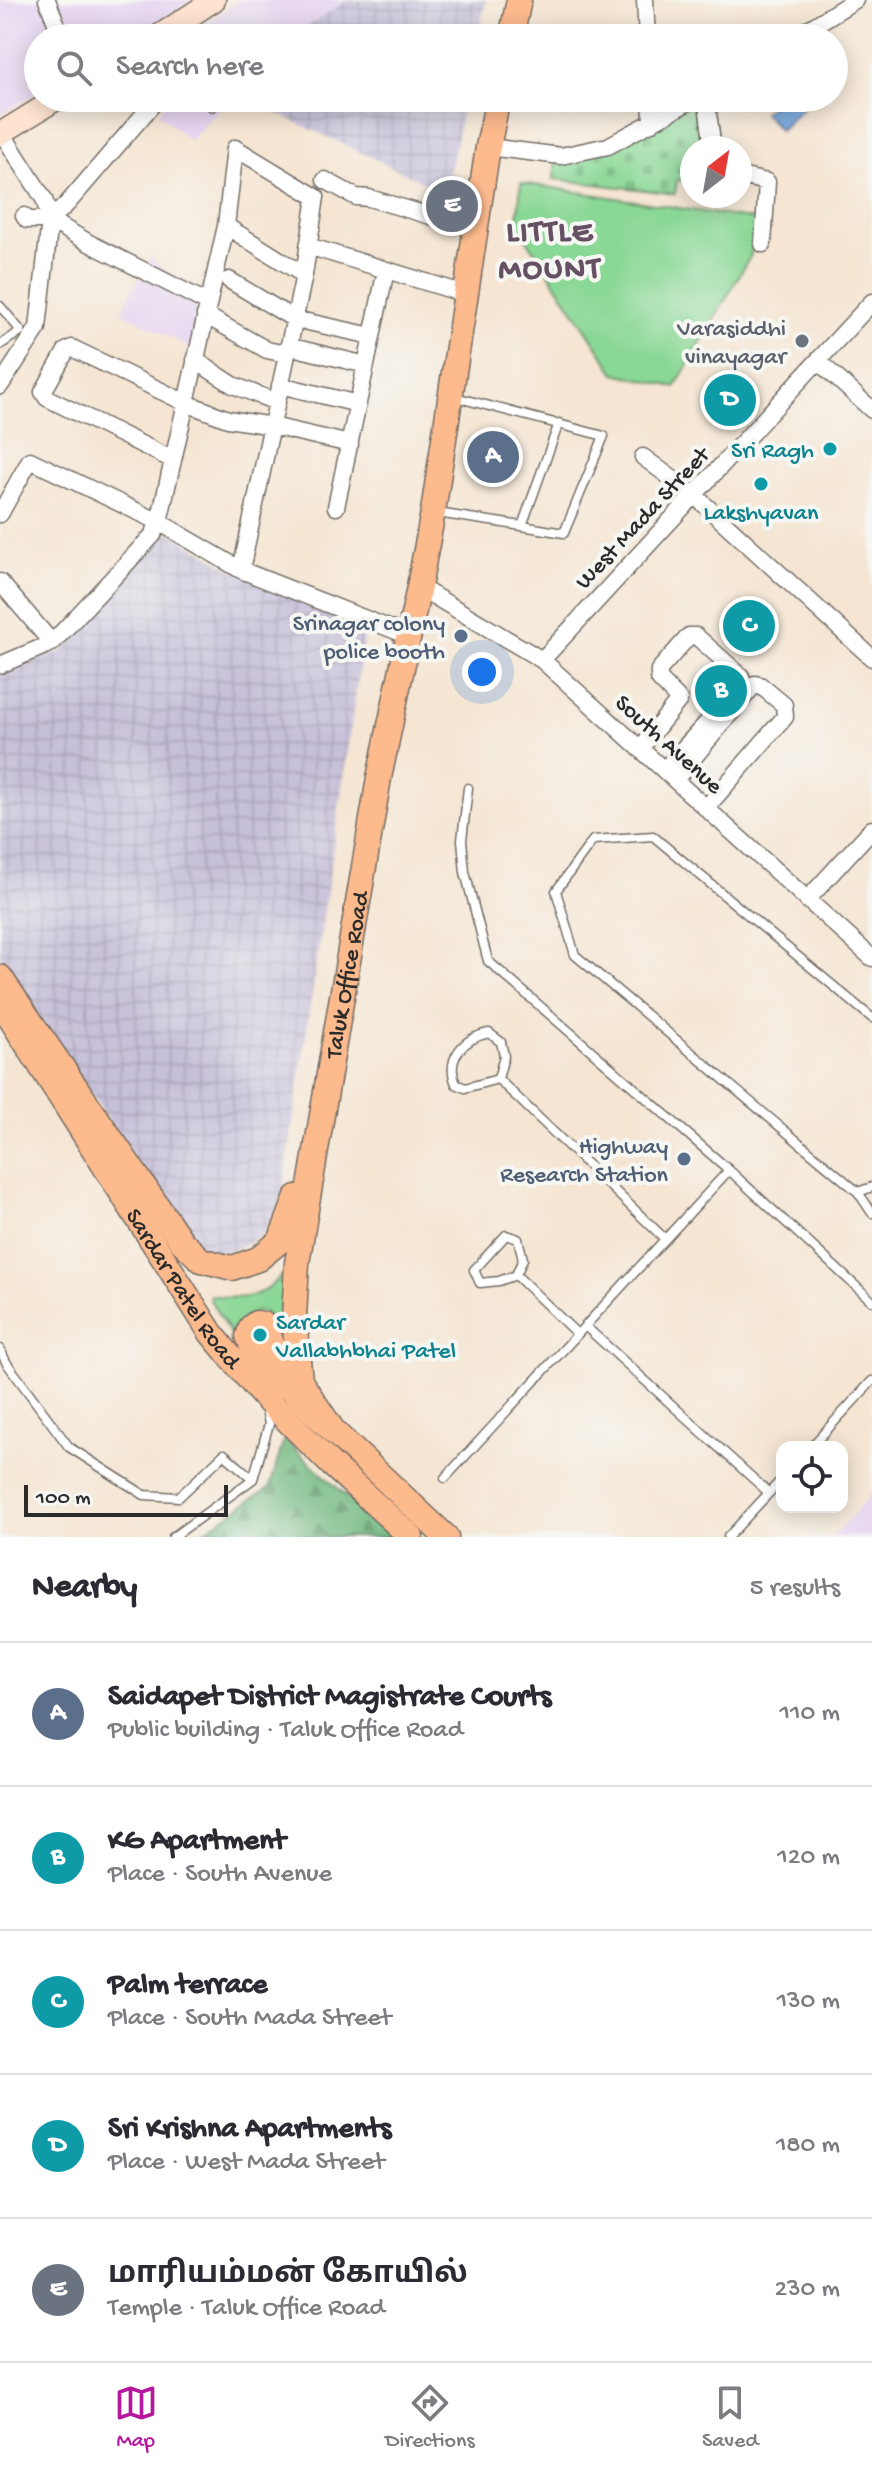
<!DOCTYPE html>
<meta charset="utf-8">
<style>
:root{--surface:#fff;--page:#f7f7f7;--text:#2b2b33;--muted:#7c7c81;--line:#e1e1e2;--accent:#b5179e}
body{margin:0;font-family:"Gochi Hand","Noto Sans Tamil",sans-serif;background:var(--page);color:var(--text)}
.controls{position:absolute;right:24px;bottom:24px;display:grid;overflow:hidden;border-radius:16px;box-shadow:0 4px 20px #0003}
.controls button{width:72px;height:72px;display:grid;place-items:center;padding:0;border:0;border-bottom:2px solid var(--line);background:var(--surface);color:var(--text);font:40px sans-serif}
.compass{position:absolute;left:680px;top:136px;width:72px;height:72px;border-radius:50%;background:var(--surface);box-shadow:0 4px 20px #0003;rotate:31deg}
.scale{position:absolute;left:24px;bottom:20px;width:204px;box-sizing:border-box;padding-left:8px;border:4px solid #2b2b2b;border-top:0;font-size:22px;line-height:28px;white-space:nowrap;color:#2b2b2b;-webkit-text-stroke:6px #f6f6f2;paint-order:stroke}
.you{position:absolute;left:482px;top:672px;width:28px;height:28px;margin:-20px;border:6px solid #fff;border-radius:50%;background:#1a73e8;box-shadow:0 0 0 12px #1a73e833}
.badge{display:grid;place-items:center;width:52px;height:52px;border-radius:50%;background:var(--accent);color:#fff;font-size:26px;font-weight:700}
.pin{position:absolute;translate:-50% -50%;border:4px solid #fff;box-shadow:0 2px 8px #0006}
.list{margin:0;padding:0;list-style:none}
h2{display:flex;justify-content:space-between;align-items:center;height:104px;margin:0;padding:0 32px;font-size:34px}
h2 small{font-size:26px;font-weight:400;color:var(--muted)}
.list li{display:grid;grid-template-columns:52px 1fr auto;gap:24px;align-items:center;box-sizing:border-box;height:144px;padding:0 32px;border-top:2px solid var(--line)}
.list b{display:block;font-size:30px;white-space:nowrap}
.list p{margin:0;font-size:26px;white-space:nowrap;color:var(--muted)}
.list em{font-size:26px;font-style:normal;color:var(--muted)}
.icon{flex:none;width:44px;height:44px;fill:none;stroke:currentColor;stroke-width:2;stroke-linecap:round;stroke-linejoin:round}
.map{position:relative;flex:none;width:872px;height:1537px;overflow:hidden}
.search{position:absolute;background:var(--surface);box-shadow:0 4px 20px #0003;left:24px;right:24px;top:24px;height:88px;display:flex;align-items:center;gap:20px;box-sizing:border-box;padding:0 28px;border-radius:44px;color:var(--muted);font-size:30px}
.sheet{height:824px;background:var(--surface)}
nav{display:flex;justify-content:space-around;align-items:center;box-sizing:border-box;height:112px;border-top:2px solid var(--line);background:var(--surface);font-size:22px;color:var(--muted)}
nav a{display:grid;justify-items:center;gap:4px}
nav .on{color:var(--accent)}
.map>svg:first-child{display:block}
.built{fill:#e5d3f1}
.industrial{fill:url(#industrial-grid)}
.green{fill:#8ad895;stroke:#5a8260;stroke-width:2}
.forest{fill:url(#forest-firs);stroke:#4d7254;stroke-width:2}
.cemetery{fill:url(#cemetery-stones);stroke:#5a8260;stroke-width:2}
.water{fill:#6fa3db;stroke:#4d6783;stroke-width:2}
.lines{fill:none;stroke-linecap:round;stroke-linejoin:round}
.service-casing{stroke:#726c65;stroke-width:11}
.pedestrian-casing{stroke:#726c65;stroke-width:14}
.minor-casing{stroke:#726c65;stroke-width:19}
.secondary-casing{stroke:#726c65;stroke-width:25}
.primary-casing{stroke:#726c65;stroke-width:27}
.service{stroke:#fff;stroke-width:8}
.pedestrian{stroke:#fff;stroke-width:11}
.minor{stroke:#fff;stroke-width:16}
.secondary{stroke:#fee3d1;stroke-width:22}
.primary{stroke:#fcba8d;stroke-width:24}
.worship-dot{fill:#6b7280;stroke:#f6f6f2;stroke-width:3}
.culture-dot{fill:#0f9aa8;stroke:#f6f6f2;stroke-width:3}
.service-dot{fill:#5c6f8a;stroke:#f6f6f2;stroke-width:3}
.labels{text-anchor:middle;stroke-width:8;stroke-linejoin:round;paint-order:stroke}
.worship-label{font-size:24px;fill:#5b616d;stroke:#f6f6f2;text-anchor:end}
.culture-label{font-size:24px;fill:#0d838f;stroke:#f6f6f2;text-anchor:end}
.street-label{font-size:24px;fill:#2b2b2b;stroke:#f6f6f2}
.service-label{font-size:24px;fill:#4e5e75;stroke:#f6f6f2;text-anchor:end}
.district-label{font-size:32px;font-weight:bold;letter-spacing:2px;fill:#655064;stroke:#f6f6f2}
</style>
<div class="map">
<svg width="872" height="1537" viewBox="0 0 872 1537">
<defs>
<pattern id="industrial-grid" width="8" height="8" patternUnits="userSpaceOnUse" patternTransform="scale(2)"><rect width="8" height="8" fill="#c7c0d9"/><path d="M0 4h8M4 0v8" fill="none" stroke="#aba5ba"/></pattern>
<pattern id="forest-firs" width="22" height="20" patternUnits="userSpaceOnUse" patternTransform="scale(2)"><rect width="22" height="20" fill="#6fb87e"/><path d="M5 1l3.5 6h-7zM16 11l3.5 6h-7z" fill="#5b9667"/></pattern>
<pattern id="cemetery-stones" width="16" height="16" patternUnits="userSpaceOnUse" patternTransform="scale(2)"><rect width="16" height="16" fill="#8ad895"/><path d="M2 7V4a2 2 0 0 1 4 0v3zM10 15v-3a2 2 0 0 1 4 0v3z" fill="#77ba81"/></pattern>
</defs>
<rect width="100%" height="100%" fill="#f6f6f2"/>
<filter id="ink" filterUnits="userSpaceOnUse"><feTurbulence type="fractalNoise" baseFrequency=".0125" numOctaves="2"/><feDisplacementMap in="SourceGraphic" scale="16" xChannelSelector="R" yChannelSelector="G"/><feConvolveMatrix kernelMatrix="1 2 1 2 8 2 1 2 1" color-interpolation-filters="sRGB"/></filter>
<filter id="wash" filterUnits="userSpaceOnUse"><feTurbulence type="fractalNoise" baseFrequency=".006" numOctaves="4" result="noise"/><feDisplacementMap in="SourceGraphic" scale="32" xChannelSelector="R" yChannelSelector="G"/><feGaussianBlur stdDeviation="1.8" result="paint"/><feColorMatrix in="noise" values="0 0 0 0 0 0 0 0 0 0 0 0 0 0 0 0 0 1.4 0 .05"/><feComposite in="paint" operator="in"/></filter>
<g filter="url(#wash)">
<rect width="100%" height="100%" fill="#f5e5d2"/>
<path class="built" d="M0,0H193L129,38H38V92L0,115Z
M241,0H348L289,38H181Z
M169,98H229L190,141L158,113Z
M151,257L196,303L192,349L121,311Z
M872,1493V1537H833Z"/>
<path class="industrial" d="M348,0H486L478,38H289Z
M252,98H465L445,192L251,101Z
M165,529L228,567L365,629L279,1220L257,1238L233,1250L208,1252L191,1242L0,959V675L62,651Z"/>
<path class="green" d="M521,183L756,220L751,255L675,387L615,373L517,225Z
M285,1272L292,1278L281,1341L272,1317L259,1311L245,1317L239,1342L236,1344L209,1298L210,1295C245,1300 260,1300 285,1272Z"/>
<path class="forest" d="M284,1439L391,1537H195L270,1487Z"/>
<path class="cemetery" d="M700,101L705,148H692V181L677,180L675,194L554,179L556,162Z"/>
<path class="water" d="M781,98H813L780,130L763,112Z"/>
</g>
<g filter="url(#ink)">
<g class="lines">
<defs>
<path id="service" d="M0,306L21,331L0,345
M455,397L604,436L564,533L522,526
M437,513L522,526L559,423
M468,788L462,840L465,872L488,961L729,1170
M872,1018L653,836L593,840L556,891L575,955L858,1192L872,1213
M489,1033L501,1042L504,1056L498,1079L465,1088L456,1084C445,1058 464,1038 489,1033Z
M498,1079L665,1239
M858,1192L872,1187
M506,1235L518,1239L523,1259L516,1275L499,1281L480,1283L474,1270Z
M516,1275L577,1334
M585,1326L769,1493
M0,1349L6,1362L69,1447L144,1495L179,1497L224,1454L253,1479
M811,1447L872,1381
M445,1478L729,1170L872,1301
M173,1537L253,1479L269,1424L266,1410
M728,1537L782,1479"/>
<path id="pedestrian" d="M207,98L212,105"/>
<path id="minor" d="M47,0L62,38
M645,0L647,38
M794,38L855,0
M651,98L652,123
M706,98L713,148
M2,133L44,199L50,220
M488,147L561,156L608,146L696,98
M740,176L767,182L763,244
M325,180L356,197L369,198L475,229
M24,216L27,220H50L89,243L208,303
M226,226L304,275
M308,246L465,294
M229,280L294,319L372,336
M205,315L267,350L286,354
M288,346L366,365
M195,360L233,385L276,402
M818,361L872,410
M280,385L358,404
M0,386L38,328L50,220L67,204L158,98
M643,457L694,495L872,658
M173,460L47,398L43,392L66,351L72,348L186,403L228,419L272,426L350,444
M336,507L386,270
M0,514L30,460L159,522L241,570L409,636
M0,582L52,643
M419,587L542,660L872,958
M542,660L872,302
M0,665L52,643L153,535L159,522L226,226L235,148L316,197L304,275L241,570
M640,749L679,700L659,679V670L689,636H696L741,676L742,684L664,770
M675,780L755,684L760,685L784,705L785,717L706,808
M807,900L872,829"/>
<path id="secondary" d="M156,38L214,0
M0,134L58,98"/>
<g id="primary">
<path d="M511,38L519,0"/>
<path d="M0,977L182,1242L201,1260L232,1268L258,1259L280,1241L297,1197"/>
<path id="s1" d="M0,1002L211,1333L262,1395L332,1465L411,1537"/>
<path d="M271,1395L248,1336L251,1327L256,1323L263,1324L268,1330L279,1371L297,1397L446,1537"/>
<path id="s2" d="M334,1432L300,1381L294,1317L297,1263L379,778L419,587L433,512L488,147L498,98"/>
</g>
</defs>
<use href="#service" class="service-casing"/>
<use href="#pedestrian" class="pedestrian-casing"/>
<use href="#minor" class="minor-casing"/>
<use href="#secondary" class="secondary-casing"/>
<use href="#primary" class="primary-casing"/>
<use href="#service" class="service"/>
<use href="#pedestrian" class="pedestrian"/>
<use href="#minor" class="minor"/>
<use href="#secondary" class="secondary"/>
<use href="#primary" class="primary"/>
</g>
</g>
<circle class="worship-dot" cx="802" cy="341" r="8"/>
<g class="culture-dot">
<circle cx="830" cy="449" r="8"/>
<circle cx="761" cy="484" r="8"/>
<circle cx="260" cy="1335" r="8"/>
</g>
<g class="service-dot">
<circle cx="461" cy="636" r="8"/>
<circle cx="684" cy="1159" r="8"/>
</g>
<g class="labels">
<g class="worship-label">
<text x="786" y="335">Varasiddhi<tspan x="786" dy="28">vinayagar</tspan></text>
</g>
<g class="culture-label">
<text x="814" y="457">Sri Ragh</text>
<text x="761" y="519" text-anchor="middle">Lakshyavan</text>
<text x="276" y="1329" text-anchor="start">Sardar<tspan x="276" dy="28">Vallabhbhai Patel</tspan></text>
</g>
<g class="street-label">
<text transform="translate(641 517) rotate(-47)" y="8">West Mada Street</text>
<text transform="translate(670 743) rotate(42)" y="8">South Avenue</text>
<text dy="8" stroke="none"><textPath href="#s2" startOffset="472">Taluk Office Road</textPath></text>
<text dy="8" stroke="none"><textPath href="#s1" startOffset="340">Sardar Patel Road</textPath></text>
</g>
<g class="service-label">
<text x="445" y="630">Srinagar colony<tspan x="445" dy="28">police booth</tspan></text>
<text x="668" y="1153">Highway<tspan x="668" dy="28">Research Station</tspan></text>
</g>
<g class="district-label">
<text x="550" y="240">LITTLE<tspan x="550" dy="37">MOUNT</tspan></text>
</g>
</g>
</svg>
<div class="controls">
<button><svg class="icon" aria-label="locate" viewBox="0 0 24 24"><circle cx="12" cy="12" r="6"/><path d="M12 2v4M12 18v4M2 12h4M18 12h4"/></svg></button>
</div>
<svg class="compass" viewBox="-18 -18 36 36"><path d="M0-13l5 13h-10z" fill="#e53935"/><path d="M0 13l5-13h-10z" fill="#7c7c81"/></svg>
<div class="scale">100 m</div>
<div class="you"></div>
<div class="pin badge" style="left:493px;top:457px;background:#5c6f8a">A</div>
<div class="pin badge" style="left:721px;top:691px;background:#0f9aa8">B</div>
<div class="pin badge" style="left:749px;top:626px;background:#0f9aa8">C</div>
<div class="pin badge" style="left:730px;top:400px;background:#0f9aa8">D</div>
<div class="pin badge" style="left:452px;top:206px;background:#6b7280">E</div>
<div class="search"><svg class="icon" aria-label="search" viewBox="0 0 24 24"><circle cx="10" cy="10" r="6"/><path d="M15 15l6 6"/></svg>Search here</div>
</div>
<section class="sheet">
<h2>Nearby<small>5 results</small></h2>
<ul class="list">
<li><span class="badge" style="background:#5c6f8a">A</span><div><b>Saidapet District Magistrate Courts</b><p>Public building · Taluk Office Road</p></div><em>110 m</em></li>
<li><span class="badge" style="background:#0f9aa8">B</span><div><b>KG Apartment</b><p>Place · South Avenue</p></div><em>120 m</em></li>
<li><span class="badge" style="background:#0f9aa8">C</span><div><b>Palm terrace</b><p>Place · South Mada Street</p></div><em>130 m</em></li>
<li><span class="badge" style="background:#0f9aa8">D</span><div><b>Sri Krishna Apartments</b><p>Place · West Mada Street</p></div><em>180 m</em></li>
<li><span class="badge" style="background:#6b7280">E</span><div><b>மாரியம்மன் கோயில்</b><p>Temple · Taluk Office Road</p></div><em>230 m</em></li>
</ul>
</section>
<nav>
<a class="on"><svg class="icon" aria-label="map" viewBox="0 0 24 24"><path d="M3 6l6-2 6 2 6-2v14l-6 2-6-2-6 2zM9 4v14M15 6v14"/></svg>Map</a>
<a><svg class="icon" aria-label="directions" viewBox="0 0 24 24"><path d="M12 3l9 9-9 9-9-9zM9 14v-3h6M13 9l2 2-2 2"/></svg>Directions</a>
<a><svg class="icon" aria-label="saved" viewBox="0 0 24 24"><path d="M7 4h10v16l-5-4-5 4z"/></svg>Saved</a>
</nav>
